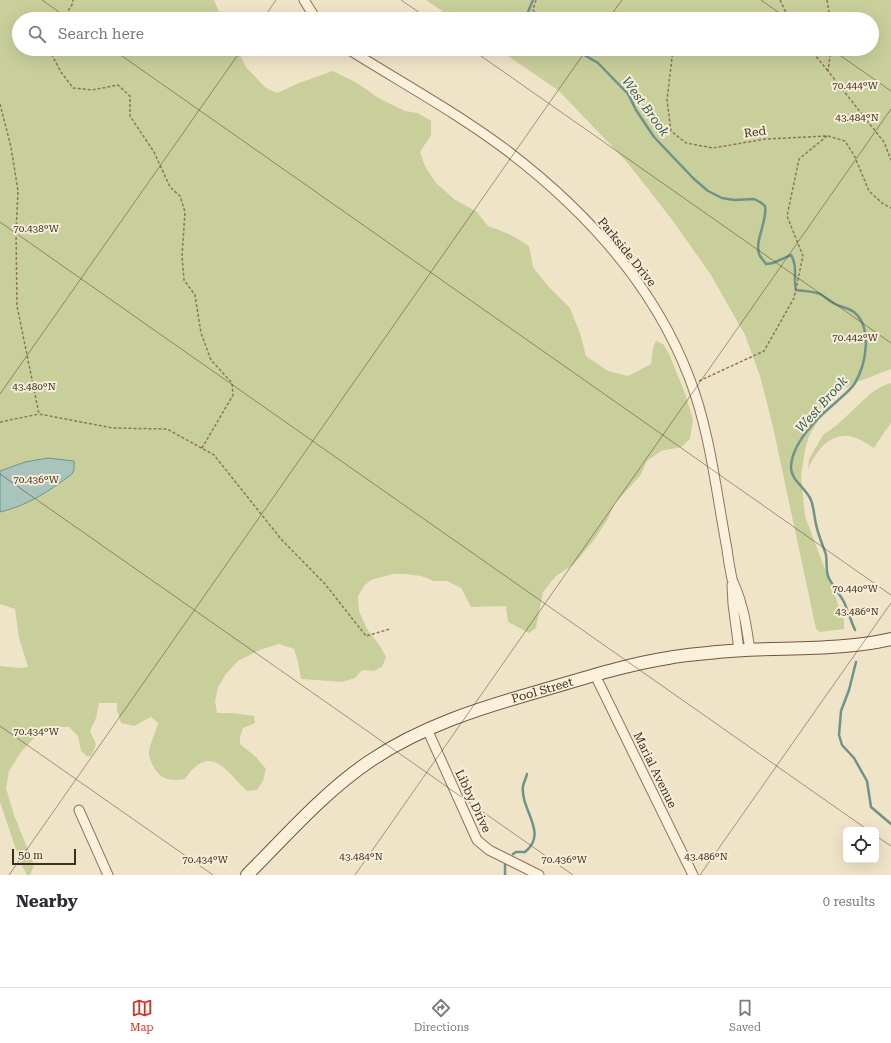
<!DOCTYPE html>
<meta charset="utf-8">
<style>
:root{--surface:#fff;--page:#f2f2f3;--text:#2b2b33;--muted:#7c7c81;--line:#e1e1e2;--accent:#d93025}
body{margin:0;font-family:"Roboto Serif",serif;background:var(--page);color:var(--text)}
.controls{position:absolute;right:12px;bottom:12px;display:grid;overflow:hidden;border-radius:6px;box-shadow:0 4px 16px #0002}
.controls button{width:36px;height:36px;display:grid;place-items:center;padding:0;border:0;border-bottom:1px solid var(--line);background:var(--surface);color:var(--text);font:20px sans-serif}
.scale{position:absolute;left:12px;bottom:10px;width:64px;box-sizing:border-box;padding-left:4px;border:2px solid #3d2e20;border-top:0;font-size:11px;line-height:14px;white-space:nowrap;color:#3d2e20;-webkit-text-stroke:3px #f7eed8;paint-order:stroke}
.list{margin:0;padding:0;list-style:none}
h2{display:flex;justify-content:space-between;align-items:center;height:52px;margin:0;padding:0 16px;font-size:17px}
h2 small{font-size:13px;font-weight:400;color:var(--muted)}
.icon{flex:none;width:22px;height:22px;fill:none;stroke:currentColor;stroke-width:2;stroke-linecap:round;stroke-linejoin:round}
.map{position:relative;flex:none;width:891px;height:875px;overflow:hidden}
.search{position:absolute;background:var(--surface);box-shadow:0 4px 16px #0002;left:12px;right:12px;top:12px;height:44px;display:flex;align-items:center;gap:10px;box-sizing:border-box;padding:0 14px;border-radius:22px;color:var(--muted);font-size:15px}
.sheet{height:112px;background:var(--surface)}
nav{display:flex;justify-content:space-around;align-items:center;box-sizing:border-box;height:56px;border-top:1px solid var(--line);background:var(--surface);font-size:11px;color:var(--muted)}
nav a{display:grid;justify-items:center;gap:2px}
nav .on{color:var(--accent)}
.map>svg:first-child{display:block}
.green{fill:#c9cf9b}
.water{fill:#a9c4bc;stroke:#6f938a}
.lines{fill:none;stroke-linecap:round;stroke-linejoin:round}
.stream{stroke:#6f938a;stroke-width:2.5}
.minor-casing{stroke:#8d765c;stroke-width:11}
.secondary-casing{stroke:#6f573f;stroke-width:14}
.path{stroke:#8d765c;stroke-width:1.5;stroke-dasharray:3 2;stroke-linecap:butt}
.minor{stroke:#faf1dc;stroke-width:9}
.secondary{stroke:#faf1dc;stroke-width:12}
.ticks{fill:none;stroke:#3d2e20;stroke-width:1;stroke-opacity:0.45}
.labels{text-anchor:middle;stroke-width:4;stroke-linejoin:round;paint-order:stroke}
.street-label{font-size:12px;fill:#3d2e20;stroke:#f7eed8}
.water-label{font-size:13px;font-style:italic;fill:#2f5d5a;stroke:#f7eed8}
.ticks-label{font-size:10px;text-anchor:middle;fill:#3d2e20;stroke:#f7eed8;stroke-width:4;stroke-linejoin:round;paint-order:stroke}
</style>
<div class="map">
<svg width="891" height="875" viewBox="0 0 891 875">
<rect width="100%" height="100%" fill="#f0e4c8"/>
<path class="green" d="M0,0H214L222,19H19V49H237L246,67L266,88L277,93L299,83L333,71L357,83L380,99L405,111L418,113L431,121V135L420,152L425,166L435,182L454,199L477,212L488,226L511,235L529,246L533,267L548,286L570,308L580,333L586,356L608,371L628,376L651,364L653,348L656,341L663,344L670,356L686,396L693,420L690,439L681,447L661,451L647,461L640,476L615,503L608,519L594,540L573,565L556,576L543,592L536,628L529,633L508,622L506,606L471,607L461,588L447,581H434L421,576L404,574H393L371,580L364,586L358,596L359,611L367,629L380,646L386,657L382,667L374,671L362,670L355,678L342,682L301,679L298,662L294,649L279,644L260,650L238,661L226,674L218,687L215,701L217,713H233L254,716L255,723L243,728L240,737V744L256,757L266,769L263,781L257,790L247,791C225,770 210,742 185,779C170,782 159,779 152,764C151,760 148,756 149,752C150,741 156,733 158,723L151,717L134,726L121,723L117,710V703H99L96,718L90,731L96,744L92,755L88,757L81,751L78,736L69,727H56L44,731L33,739L21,752L9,771L6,788L14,815L34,865L30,875H27L21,864L0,802V666L20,668L28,667L19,638L15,609L0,604V512L33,500L25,462L0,471Z
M426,0H891V369L857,382L842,390L835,397L819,419L809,436L805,450L801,476L805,516L844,620V629L820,632L816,629L773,427L760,376L745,335L711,275L673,221L627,162L559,91L498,49H872V19H454Z
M891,383V423L885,431L874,448C867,444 858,437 849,436C828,434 816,452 808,469L809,459L823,435L837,425L871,393L882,386Z"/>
<path class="water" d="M48,458L74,461V470L72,474C49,491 29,505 0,512V471L25,462Z"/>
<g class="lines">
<path class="stream" d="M530,19L528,12L533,0
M574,49L598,63L628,94L636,110L654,137L694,179L708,191L722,198L734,200L754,199L760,202L765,206C768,221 753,243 760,256C762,259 764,261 766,264L773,263L791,255C798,266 793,277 796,290C803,291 813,291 820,294C825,297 829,301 835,304C841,307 848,308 854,312C873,328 866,364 855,383C850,391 841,397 834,404C817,418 791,444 791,468C791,480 806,488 811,500C814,508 814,516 816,524C818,535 823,545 826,555C827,562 826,570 828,576C832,586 839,593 844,602C848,611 851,621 855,630
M856,662L849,690L841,711L839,735L842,745L854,758L867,781L871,807L891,824
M513,854L516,852H525C549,833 520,810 523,786C524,782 526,778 527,774
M505,865V875"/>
<defs>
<path id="minor" d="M304,0L316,19
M348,49C402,83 459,114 509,152C586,211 654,286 689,377C710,431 716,491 727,549C728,559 730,569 732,579C735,587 739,595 741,604C746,618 747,634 750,649
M732,585L733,604L739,650
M595,675L693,875
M427,729L477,840L489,850L539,875
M79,810L108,875"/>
<g id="secondary">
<path id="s1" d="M247,875C286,836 324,792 370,761C422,726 480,708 540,691C582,679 624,665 668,658C684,655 701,654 717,652C775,646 834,652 891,639"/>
</g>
</defs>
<use href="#minor" class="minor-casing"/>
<use href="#secondary" class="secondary-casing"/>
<path class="path" d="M536,0L533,10L542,19
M780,0L789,19
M827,0L830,19
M63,19L73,3V0
M646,19L661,17L663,19
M52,49V55L61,72L73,88L92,90L118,85L130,96V116L154,152L170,187L180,196L185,212L182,256L184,280L195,295L201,333L211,360L232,383L233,395L202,448
M673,49L667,100L671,131L686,143L713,148L766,139L828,136L845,141L854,155L869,191L882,203L891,208
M810,49L828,71
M831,49L828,71L884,142L891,160
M0,104L11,147L18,191L16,232L17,306L39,414L113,428L167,429L214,455L281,539L325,584L366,636L390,629
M699,381L764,351L794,298L803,256L787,216L799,159L827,136
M0,422L39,414"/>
<use href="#minor" class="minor"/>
<use href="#secondary" class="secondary"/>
</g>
<path class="ticks" d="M42,0L69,19M401,0L429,19M761,0L788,19M263,19L276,0M608,19L622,0M112,49L891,595M471,49L891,343M831,49L891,91M0,222L868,830M0,394L242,49M0,474L573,875M0,726L213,875M876,836L891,846M9,875L587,49M355,875L891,109M700,875L891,603"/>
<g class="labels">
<g class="street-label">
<text transform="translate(755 132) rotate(-8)" y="4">Red</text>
<text transform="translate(627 252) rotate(51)" y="4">Parkside Drive</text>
<text dy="4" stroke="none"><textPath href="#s1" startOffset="355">Pool Street</textPath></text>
<text transform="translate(655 770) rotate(64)" y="4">Marial Avenue</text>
<text transform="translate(473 801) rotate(65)" y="4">Libby Drive</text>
</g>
<g class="water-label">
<text transform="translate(646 106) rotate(54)" y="5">West Brook</text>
<text transform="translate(821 404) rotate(-48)" y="5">West Brook</text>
</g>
</g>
<g class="ticks-label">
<text x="855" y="89">70.444°W</text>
<text x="857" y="121">43.484°N</text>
<text x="36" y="232">70.438°W</text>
<text x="855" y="341">70.442°W</text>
<text x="34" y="390">43.480°N</text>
<text x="36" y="483">70.436°W</text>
<text x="855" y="592">70.440°W</text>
<text x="857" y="615">43.486°N</text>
<text x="36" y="735">70.434°W</text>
<text x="361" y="860">43.484°N</text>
<text x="706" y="860">43.486°N</text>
<text x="205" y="863">70.434°W</text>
<text x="564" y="863">70.436°W</text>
</g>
</svg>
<div class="controls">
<button><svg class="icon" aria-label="locate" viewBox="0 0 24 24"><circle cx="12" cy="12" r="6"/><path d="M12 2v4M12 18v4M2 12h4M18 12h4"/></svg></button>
</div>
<div class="scale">50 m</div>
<div class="search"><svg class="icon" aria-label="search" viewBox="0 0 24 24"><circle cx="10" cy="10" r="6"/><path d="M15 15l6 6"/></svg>Search here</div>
</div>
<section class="sheet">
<h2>Nearby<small>0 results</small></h2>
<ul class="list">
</ul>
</section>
<nav>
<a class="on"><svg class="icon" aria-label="map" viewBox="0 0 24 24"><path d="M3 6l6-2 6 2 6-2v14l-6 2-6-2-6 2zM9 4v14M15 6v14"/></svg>Map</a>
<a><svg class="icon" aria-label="directions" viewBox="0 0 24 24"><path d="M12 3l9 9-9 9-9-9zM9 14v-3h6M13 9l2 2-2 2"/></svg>Directions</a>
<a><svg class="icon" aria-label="saved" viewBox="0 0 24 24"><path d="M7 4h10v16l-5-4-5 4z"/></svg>Saved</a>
</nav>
